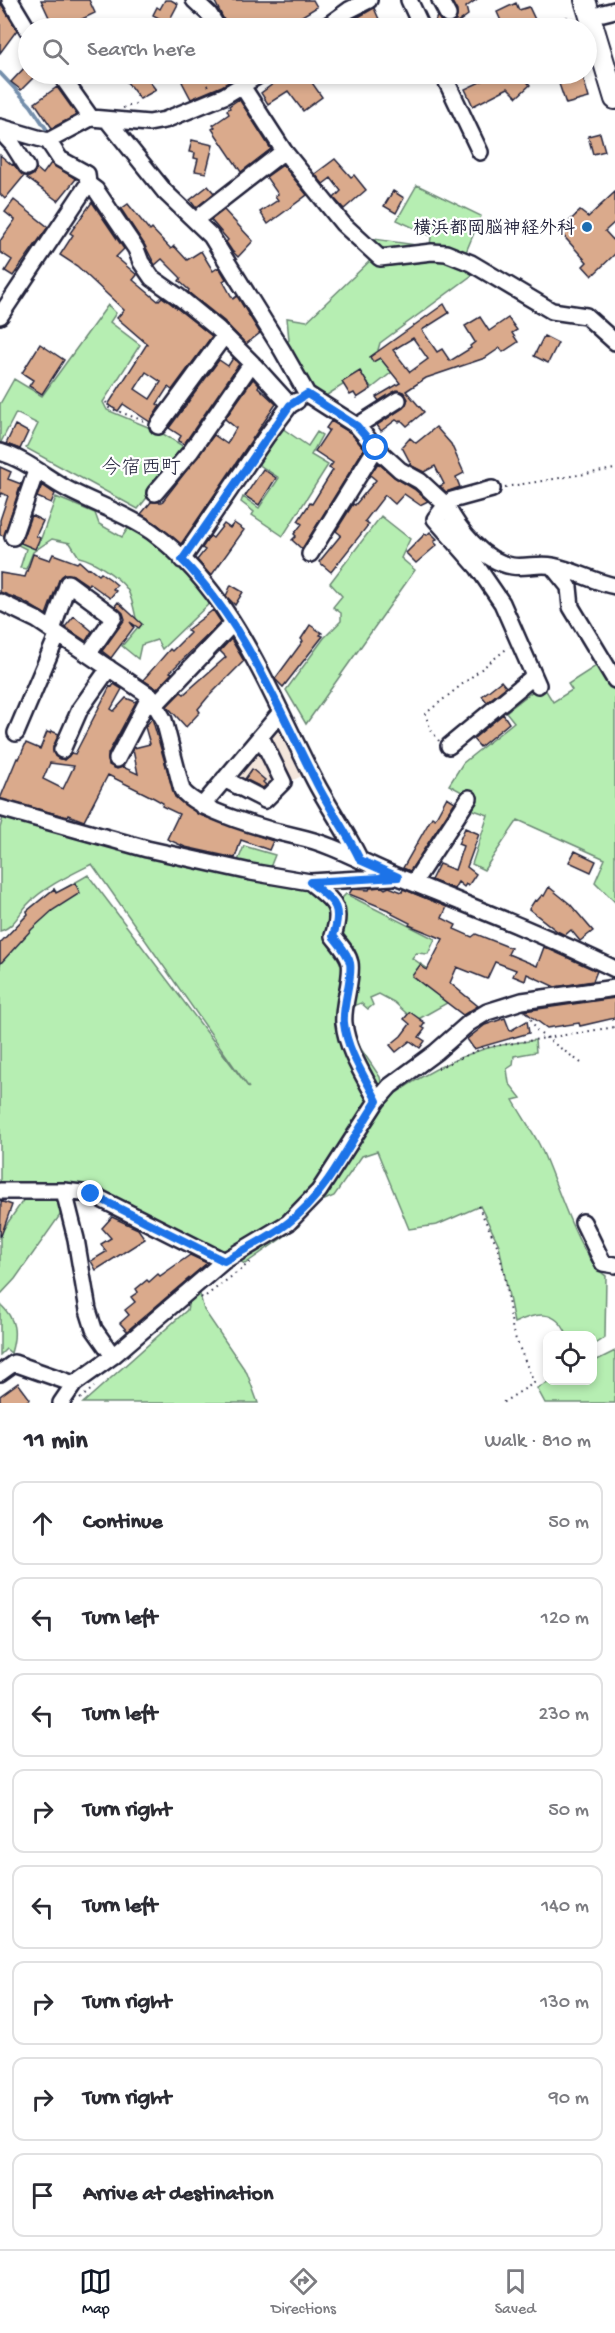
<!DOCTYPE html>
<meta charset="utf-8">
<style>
:root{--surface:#fff;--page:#f7f7f7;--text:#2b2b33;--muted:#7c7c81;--line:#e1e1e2;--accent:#111827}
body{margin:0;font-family:"Gochi Hand","Klee One",sans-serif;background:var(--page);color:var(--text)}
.controls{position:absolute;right:18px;bottom:18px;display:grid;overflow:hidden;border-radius:12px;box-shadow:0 3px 9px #0003}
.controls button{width:54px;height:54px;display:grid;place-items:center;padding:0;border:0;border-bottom:2px solid var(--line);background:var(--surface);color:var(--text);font:30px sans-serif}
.stop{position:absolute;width:18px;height:18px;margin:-14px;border:4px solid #1a73e8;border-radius:50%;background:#fff}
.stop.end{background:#1a73e8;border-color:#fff;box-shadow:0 2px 6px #0008}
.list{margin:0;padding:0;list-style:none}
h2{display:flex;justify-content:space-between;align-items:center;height:78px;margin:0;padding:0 24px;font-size:26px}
h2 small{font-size:20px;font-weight:400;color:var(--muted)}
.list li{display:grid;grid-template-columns:39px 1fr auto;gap:18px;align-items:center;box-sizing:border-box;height:84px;margin:0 12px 12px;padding:0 12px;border:2px solid var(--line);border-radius:12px}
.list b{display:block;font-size:22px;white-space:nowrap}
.list em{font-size:20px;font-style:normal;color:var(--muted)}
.icon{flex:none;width:33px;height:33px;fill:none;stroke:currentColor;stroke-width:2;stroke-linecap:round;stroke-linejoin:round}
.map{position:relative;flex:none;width:615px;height:1403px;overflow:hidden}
.search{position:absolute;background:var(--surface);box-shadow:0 3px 9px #0003;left:18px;right:18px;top:18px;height:66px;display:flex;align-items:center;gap:15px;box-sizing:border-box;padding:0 21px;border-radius:33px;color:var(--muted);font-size:22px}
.sheet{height:846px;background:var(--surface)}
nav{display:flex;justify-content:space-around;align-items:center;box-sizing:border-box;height:84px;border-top:2px solid var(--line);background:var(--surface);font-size:16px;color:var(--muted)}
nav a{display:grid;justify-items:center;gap:3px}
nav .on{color:var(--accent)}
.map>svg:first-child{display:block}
.built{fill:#f4e6dc}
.green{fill:#b6eeb2;stroke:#6c8876;stroke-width:1.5}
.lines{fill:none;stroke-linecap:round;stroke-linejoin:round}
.stream{stroke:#748fac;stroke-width:4}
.building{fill:#daaa8c;stroke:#22223b;stroke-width:1.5;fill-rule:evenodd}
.minor-casing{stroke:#22223b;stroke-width:20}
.major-casing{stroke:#22223b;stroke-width:24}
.path{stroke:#22223b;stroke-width:2;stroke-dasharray:1.5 4.5;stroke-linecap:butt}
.minor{stroke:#fff;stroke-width:15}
.major{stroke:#fff;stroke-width:20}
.route{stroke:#1a73e8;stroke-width:8}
.poi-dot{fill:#1f6fb2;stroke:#fff;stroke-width:2}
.labels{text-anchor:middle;stroke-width:4.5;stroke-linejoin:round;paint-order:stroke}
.poi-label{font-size:18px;font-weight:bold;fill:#22223b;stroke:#fff;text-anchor:end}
.neighbourhood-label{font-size:20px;fill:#22223b;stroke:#fff}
</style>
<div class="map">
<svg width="615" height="1403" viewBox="0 0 615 1403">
<rect width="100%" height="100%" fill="#fff"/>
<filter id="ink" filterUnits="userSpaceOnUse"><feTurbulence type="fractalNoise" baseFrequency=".0167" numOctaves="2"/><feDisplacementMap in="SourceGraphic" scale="12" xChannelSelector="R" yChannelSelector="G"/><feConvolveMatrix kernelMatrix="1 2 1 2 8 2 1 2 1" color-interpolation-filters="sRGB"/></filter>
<g filter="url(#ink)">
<path class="built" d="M279,724L306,774L287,783L268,739Z
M261,745L278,780L265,796L231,777Z"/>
<path class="green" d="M417,185L481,216L466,252L481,264L479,270L380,343L378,350L392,372L372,388L360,374L327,395V404L309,392L283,346L289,340L287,318L307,321L375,256L368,249L374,239L430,247L431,236L397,220Z
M108,305L116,313L110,322L140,345L103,402L107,410L160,432L186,448L138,509L26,448L38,424L16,413L0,444V404L14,379L42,396Z
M279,426L308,446L317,432L322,435L311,455L328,465L283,536L252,515L254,512L241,502L243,497L259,508L279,478L255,462Z
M56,497L95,513L99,524L122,537L131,524L151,534L213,600L162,649L157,640L141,645L138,659L122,646L138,627C135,615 133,599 127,589C118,577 94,560 79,557L70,543L52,539L33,552L26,569L20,568L26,549L18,545L20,541L33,546L39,544Z
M381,516L410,539L401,558L415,570L306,724L286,690L324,638L341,621V613L333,607L342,596L330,583Z
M602,662L615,688V902L595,882L605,859L518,820L484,870L472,864L488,815L468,808L473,798L449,785L463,763L514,722L506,712L542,684L553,702L572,690L568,684Z
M7,814L236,866L244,846L275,855L269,870L340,900L346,894L435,939L428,954L416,953L412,958L431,971L447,1003L415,1021L394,1002L379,994L370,998L373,1005L368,1009L361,1003L356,1005L347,1015L361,1049L380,1077L385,1101C415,1079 449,1060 484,1049C500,1044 518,1043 535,1040L536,1052L514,1056L513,1065L507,1069L509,1083L521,1098L513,1100C521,1114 531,1129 539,1144C556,1178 577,1257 606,1276L605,1337L593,1345L592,1336L567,1335C556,1308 535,1313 514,1323L499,1245L480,1206L437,1225L409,1229L377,1151L362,1156L334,1196L313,1205L300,1217L299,1226L245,1264L111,1195L88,1187L0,1185V944L28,914L27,911L54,889L57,893L88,875L249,1088L92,864C72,874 42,888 27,905C19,914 13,928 0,931V828L3,817Z
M26,1196L56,1198L59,1200L63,1211L15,1279L0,1295V1234Z
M199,1291L204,1310L247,1373L258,1403H83L187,1310L189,1300Z
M0,1304C16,1319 17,1333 11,1353L6,1349L0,1355Z
M615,1351V1403H545L537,1388L552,1381L592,1380L593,1362Z"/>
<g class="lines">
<path class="stream" d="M0,73L31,106L51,136"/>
</g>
<path class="building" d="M41,0H89L95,13L63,28H54Z
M165,0H171L178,4L168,23L153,15L157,7L160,9Z
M214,0H313L317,7L297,19L302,28H284L281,22L272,28H256L248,18L233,28H228Z
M451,0H476L466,7L468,15L450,28H433L437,16L442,23L447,25L456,21L457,11Z
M0,2L17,30L0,53Z
M516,3L519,10L529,7L539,28H483L501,21L497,12Z
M374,8L383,28H350L348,23Z
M567,17L572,28H540Z
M28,64V74H37L21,90L11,82Z
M128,74H144L156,90L140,99L123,77Z
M180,74H243L222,86L191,99L182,82L183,81Z
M286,74H306L322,97L303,111L288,91L268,104L261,93Z
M497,74H520L530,85L517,97L508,88L473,106L465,89Z
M571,74H582L589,98L566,104L558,81L571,75Z
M57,87L77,115L52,128L35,103Z
M239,99L271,149L241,172L212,129L215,127L213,125L229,114L227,110L230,108L229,106Z
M600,133L605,151L593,154L588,136Z
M192,140L213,145L206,173L195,171L198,159L194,158L195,153L189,152Z
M0,155L12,165L13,164L24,176L5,199L0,194Z
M335,159L351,177L354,175L366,190L344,209L334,198L341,191L331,178L323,184L315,174Z
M51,163L76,179L58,201L27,178L33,175L36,168L43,174Z
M283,165L307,195L268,224L260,212L278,200L275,196L278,194L266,177Z
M208,186L214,193L196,208L190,200Z
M393,191L404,198L396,213L384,206Z
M615,192V222L605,231L615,242V254L592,276L583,266L587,262L559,231L580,211L588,217Z
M14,200L48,227L13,276L5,271L12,260L0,252V241L15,220L5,212Z
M92,202L124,249L116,257L137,275L133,280L158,301L162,297L169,302L212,336L172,390L168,387L157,404L160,406L150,422L123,404L118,411L108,405L147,344L117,318L124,310L77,266L60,255L73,235L70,233ZM146,372L161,382L150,399L135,389Z
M128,204L150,231L152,229L171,249L174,246L187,260L201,251L213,271L219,267L226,279L223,281L233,299L237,296L260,333L246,344L224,321L188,292L189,290L179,281L181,278L162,259L155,265L144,244L121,209Z
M224,210L253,241L238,257L232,251L226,242L228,240L211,220Z
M444,304L449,313L422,330L437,352L442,349L450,361L471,348L470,346L475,342L465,326L480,317L489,331L508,318L517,330L512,333L518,342L503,352L500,348L485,358L426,378L406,391L424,412L407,426L401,420L399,422L396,420L381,431L377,425L403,408L408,399L403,392L397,390L379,401L376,397L400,383L380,358L373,362L370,357ZM413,338L428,359L410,372L393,350Z
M544,336L558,343L548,363L534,356Z
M40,344L64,360L42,394L29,386L33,380L22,373Z
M233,358L239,364L184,444L178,441L181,436L169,428L219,360L228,366Z
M360,371L371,389L357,398L354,393L350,395L342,382Z
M253,379L259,385L258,387L276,404L181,544L157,524L141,514L151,502H162L214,435L227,444L236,428L225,419Z
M331,421L351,433L364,449L302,549L292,540L296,536L294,534L302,524L298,521L310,503L312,504L333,470L329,468L333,463L315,451L329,430L326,428Z
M15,425L28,432L20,449L6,444Z
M436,427L451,444L464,473L456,477L460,487L446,492L440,486L444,484L435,466L424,472L412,466L402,447L410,438L416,443Z
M378,463L394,477L414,489L428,501L420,505L404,494L395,504L385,495L365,521L369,524L331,572L319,562L341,535L336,531L353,504L355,505L376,480L370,475Z
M0,467L11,472L8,479L21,484L4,536L0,535V520L8,496L2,493L0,497Z
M263,469L276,478L259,505L245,496Z
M42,485L55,494L51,503L37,497Z
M31,515L43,521L36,536L40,538L35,549L21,543Z
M234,523L244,530L211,576L197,560L205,550L202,548L210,536L213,538L224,524L230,528Z
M430,532L437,539L434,542L437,545L416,563L406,553L425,534L427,535Z
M33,554L50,560L53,554L77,563L79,561L88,569L90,568L99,575L101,573L110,579L117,585L113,589L116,591L110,598L89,583L88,585L73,575L65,574L59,580L46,615L23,601L0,592V573L25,577Z
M231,585L243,592L235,605L226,596Z
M118,602L142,624L139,628L130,622L134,627L111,658L102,651L125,619L123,613L115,606Z
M213,610L221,622L170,672L172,673L157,689L143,680L170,649L172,651L190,633L187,630Z
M74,616L92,631L86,641L65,627Z
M310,625L322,633L320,635L323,636L283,687L275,679L303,641L301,639Z
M231,639L244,661L208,697L198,709L200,712L186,727L167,706L181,692L184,694L226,657L220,651Z
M501,681L506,687L487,702L482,696Z
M114,684L122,689L111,709L114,711L126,698L136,702L108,754L109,765L117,769L123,767L138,774L133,750L134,748L150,744L145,727L152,718L175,797L200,815L273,841L269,850L241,840L235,858L185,847L167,839L179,814L162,806L163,803L154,798L108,775L84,821L68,815L67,817L0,799L17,758L19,759L26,743L40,749L47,732L50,733L51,731L59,734L53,747L55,756L64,760L71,753L75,754L110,686L112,687ZM50,763L74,766L63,789L43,779Z
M503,714L509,723L480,747L473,739Z
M252,769L265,780L263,782L266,785L263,788L245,779Z
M447,797L455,802L410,871L403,868L432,817L435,819Z
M465,828L479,834L467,867L476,874L468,886L466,884L464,887L458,882L454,889L431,880L439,864L455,870L463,846L458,844Z
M575,851L596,861L591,872L569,862Z
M75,883L80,893L53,910L32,929L0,964V943L28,914L27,911L54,889L56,893Z
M382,887L385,889L389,887L402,892L403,889L447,907L442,918L456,925L454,929L472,937L476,934L511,948L508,954L537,966L544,947L597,971L593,981L555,987L527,974L525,981L513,976L516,970L495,962L487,979L457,967L450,983L478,1006L463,1015L412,976L420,965L427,970L443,939L409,925L410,923L392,914L393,912L349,894L352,889L369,890L370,888Z
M549,887L570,904L593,931L580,941L571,930L565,935L557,931L529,909L535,900L537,901L542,895L544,896Z
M615,998V1018L580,1026L579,1023L547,1028L524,1011Z
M410,1012L425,1023L422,1027L425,1029L419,1037L425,1041L420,1048L410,1041L396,1052L390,1045L401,1036L410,1024L404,1019Z
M505,1018L510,1031L527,1021L529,1033L474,1049L467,1039L485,1025Z
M1,1201L12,1205L1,1236H0Z
M112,1217L138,1229L145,1239L96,1270L91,1261L106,1252L101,1244L111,1238L102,1228Z
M190,1255L207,1263L127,1331L120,1323L129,1315L125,1310L135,1302L131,1297L138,1292L136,1289L147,1280L149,1282L158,1274L160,1276Z
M18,1383L30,1399L24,1403H0V1396Z"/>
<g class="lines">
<defs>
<path id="minor" d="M10,0L28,30
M194,0L209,14L218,28
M409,0L422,28
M440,0L448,15
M603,13L615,10
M324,28L349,10L369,0
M60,74L91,118
M443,74L480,152
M242,86L284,151L343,224L380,258L432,252L446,253L471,263L552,311L586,316L615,342
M108,121L165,192L211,236L282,350L307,394L357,426L376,448L400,470L420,481L446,505L435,519L478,568L502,603L538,685
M0,127L48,141L91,118L149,123L165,120L224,96L261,74
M0,131L13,145L27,167
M88,184L96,190L136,249L141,262L152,278L179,297L218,329L252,363L290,405
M203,214L284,151
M0,316L88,184L87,174L60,159L48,141
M158,426L224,336
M357,426L398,400
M0,452C25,459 45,477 67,489C95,504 127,514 152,532C234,592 270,695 315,781C329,808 347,832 360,860
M492,489L452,500L446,505C459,530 482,561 512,566C525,568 540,563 553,566C574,570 594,582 615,586
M155,493L191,451L252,363
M13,537L36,471
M310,554L376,448
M182,560L266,437L290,405L297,401
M552,566L569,587L571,607L615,680
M0,602L37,620L150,696L164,720L182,790C197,811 271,831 299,837C332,844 364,863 396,876C470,906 543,934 615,969
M52,630L68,583L114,617L89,653
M156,704L233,623
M16,733L58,634
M449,746L534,676
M62,750L80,709L109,668
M117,759L150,696
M224,779L265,800L283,782L261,737
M202,806L281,712
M0,808L147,849L251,872L310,882L393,877
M310,882C332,901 344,904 333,936C339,944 348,953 350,963C353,978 342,1005 344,1023C347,1051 365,1077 377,1101
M414,882L469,798
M0,1191H64L91,1194L224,1261
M64,1191L76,1239L88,1310L94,1329L113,1356
M583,1222L603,1263L615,1265
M0,1373L14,1363L74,1384L113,1356L224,1261L288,1223L319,1191L377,1101L390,1086L436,1052L469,1023L487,1012L522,1001L615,988
M61,1403L74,1384"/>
<path id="major" d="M585,0L615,99"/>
</defs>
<use href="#minor" class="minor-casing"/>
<use href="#major" class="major-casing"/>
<path class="path" d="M277,19L283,28
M202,74L208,87
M123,108L138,103
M106,402L109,408L147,422
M505,487L615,469
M439,741L431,730L425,714L509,647
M528,1014L538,1032L584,1065
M438,1068L483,1048L615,1027
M478,1206L497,1245L503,1268L513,1332L534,1383L502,1403
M201,1297L203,1298L252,1261
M80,1399L94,1387"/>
<use href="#minor" class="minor"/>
<use href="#major" class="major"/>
</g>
</g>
<g class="lines" filter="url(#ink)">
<path class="route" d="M91,1194L224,1261C245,1249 269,1238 288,1223C328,1193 350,1141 377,1101C365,1077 347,1051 344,1023C342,1006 353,977 350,963C348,953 339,944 333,936C344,904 332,901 310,882L398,877L360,860C347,832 328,807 315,780C276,704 243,621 182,560L290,405L307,394L357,426L376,448"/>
</g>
<circle class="poi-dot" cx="587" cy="227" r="6"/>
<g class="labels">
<g class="poi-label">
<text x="575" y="233">横浜都岡脳神経外科</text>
</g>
<g class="neighbourhood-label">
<text x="141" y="473">今宿西町</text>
</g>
</g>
</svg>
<div class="controls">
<button><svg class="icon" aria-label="locate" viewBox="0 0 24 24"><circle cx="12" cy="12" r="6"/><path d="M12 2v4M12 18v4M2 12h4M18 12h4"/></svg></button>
</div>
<div class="stop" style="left:376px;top:448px"></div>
<div class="stop end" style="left:91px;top:1194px"></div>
<div class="search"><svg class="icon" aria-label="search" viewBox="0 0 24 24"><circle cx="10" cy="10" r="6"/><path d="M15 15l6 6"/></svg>Search here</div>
</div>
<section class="sheet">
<h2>11 min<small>Walk · 810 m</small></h2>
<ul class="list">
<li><svg class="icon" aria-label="ahead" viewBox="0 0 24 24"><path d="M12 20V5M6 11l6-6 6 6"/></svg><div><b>Continue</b></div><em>50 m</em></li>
<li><svg class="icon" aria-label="left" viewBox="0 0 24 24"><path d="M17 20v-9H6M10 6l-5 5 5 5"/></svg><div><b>Turn left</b></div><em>120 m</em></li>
<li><svg class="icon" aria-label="left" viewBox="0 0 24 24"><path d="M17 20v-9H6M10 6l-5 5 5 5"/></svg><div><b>Turn left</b></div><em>230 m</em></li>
<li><svg class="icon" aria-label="right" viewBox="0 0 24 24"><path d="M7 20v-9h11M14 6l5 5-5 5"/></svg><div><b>Turn right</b></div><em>50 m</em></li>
<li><svg class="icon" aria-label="left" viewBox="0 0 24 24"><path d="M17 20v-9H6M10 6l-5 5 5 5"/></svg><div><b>Turn left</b></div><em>140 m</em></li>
<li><svg class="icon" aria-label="right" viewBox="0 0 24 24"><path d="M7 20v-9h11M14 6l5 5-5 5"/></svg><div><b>Turn right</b></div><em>130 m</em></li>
<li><svg class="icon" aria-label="right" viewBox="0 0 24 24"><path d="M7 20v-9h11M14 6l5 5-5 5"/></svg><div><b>Turn right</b></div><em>90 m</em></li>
<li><svg class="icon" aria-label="arrive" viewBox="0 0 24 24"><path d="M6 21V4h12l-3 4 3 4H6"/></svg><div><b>Arrive at destination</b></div></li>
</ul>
</section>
<nav>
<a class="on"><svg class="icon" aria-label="map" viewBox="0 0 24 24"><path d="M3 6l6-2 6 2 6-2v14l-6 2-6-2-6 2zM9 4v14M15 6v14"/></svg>Map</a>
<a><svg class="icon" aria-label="directions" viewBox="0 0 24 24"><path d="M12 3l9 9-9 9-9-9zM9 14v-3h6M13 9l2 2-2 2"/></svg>Directions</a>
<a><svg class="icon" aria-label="saved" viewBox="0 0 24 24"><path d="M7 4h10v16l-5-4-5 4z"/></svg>Saved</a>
</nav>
